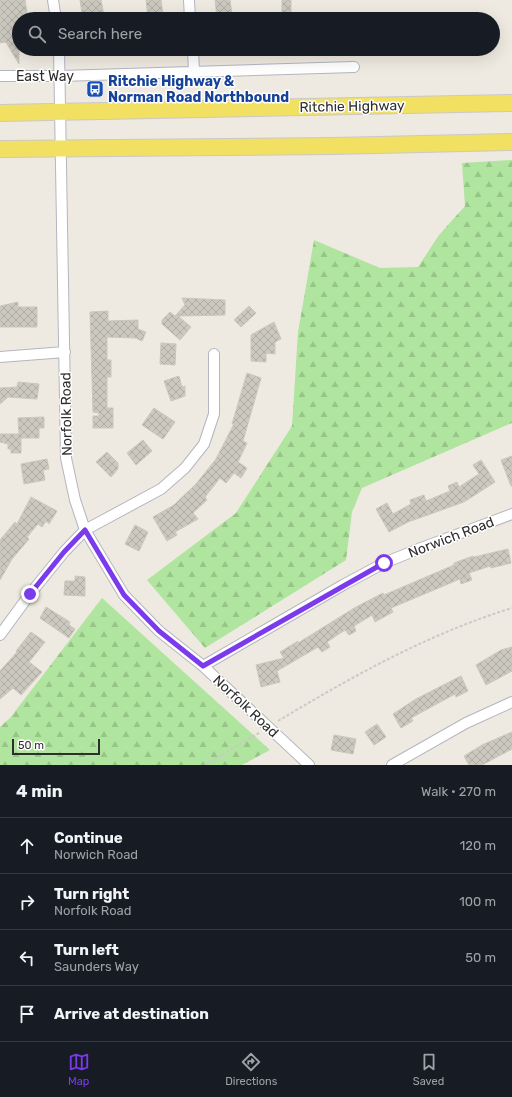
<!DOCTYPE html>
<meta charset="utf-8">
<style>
:root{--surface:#171b24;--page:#242831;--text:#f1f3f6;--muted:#9ea1a6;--line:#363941;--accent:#7c3aed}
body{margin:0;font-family:Rubik,sans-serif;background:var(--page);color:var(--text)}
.scale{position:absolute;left:12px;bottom:10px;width:88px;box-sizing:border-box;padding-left:4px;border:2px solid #2e2e2e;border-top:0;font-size:11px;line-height:14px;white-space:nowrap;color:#2e2e2e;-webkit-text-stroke:3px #fff;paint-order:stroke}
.stop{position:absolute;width:12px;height:12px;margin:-9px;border:3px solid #7c3aed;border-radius:50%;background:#fff}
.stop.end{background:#7c3aed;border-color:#fff;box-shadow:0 1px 4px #0008}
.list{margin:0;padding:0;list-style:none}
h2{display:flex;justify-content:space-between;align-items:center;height:52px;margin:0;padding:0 16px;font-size:17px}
h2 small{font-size:13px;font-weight:400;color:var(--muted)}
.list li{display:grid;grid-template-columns:26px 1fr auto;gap:12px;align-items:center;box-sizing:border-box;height:56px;padding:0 16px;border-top:1px solid var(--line)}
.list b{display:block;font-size:15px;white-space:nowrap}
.list p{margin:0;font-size:13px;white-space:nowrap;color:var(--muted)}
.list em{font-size:13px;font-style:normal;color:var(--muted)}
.icon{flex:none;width:22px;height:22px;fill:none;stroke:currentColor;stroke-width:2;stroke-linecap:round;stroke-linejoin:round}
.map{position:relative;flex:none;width:512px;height:765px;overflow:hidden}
.search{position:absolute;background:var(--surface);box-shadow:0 4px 16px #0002;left:12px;right:12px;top:12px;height:44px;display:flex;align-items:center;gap:10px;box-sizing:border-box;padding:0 14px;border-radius:22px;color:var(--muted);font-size:15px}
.sheet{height:276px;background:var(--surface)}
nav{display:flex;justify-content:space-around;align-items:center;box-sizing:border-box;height:56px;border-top:1px solid var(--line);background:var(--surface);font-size:11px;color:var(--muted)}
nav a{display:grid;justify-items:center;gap:2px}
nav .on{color:var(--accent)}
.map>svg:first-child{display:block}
.forest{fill:url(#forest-firs)}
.building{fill:url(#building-cross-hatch);stroke:#cbc7ba}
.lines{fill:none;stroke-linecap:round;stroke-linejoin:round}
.minor-casing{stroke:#b4b5c1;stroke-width:12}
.primary-casing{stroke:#c9c9c9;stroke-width:18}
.path{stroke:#c9c9c9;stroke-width:2;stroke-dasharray:3 2;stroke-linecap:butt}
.minor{stroke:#fff;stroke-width:10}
.primary{stroke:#f2e063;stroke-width:16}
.route{stroke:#7c3aed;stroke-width:5}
.labels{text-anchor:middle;stroke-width:3;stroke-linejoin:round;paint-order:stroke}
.street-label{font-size:14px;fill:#2e2e2e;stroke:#fff}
.transit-label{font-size:14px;font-weight:bold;fill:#164399;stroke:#fff;text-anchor:start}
</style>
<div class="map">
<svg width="512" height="765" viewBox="0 0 512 765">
<defs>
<pattern id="forest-firs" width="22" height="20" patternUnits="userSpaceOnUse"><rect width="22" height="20" fill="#afe59e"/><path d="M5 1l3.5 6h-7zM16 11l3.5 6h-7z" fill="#97c588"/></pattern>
<pattern id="building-cross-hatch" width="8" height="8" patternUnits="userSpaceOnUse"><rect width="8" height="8" fill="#cbc8bf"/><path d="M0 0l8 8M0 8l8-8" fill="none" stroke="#afaca4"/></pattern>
</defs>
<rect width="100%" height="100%" fill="#efeae1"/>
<path class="forest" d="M512,160V423L362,488L352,512L346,560L205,648L147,580L236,513L292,426L298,332L314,240L380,268L418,267L439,235L465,206L462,163Z
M102,598L270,750L242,765H0V727L10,718Z"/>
<path class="building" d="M0,0H25L28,18L19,19V64L6,42L0,43Z
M80,0H101L104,16L83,19Z
M146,0H161L163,16L148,18Z
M215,0H230L232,15L217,17Z
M282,0H291V17L282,18Z
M182,298L225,300V315L178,316L191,327L180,340L162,324V320L170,312L175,316L185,305Z
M18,302V307H37V327H0V306Z
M249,306L256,313L241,327L234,320Z
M108,311V321L138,320V329L146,332L142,341L136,338L107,337V360H111V377H107V408H113V428H93V416H99V413L93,412L90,312Z
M274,322L281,339L275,342V354L266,353V362L251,361V335Z
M161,343L176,344L175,365L160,364Z
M247,373L261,378L243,441L247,443L238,462L247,468L241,478L234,473L226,483L220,478L205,497L207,500L193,513L198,519L175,532L177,535L167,541L153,517L174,505L196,484L216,459L234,424H232Z
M179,376L182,387L185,386V396L171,401L164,381Z
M18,382L39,384L37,399L8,397L0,404V388L17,387Z
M154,408L175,422L163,439L142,425Z
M44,417V428H39V438H21V453H11V449H8V444L0,442V434H19L18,418Z
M143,440L152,451L136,465L127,453Z
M107,452L118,463V469L111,477L96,462Z
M512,456V486H511L501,460Z
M47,459L49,469L43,470L45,480L24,484L21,464Z
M481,460L495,482L464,502L408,522L389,532L376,509L387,503L393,514L411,504L410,500L424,495L426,501L450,491L448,486L457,482L459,487L479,474L473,465Z
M31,497L57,511L49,524L46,521L42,527L38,524L27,537L29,539L12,559L0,580V540L15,522L17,524Z
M135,525L148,532L139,551L125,544Z
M508,549L511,563L491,568L490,566L469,573L472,580L461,584L460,579L422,595L391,608L393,612L375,622L372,615L354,626L356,631L349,635L345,630L327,642L330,647L322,652L318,647L277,671L280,682L261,687L256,665L284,658L280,652L298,641V643L356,607L383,593L384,595L454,565V563L473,556L474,557Z
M75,576L85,577V596L64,595L65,581H75Z
M46,607L70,622L69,625L75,629L69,638L40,618Z
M31,632L45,642L29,662L42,672L21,695L13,688L0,699V671L17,652L16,651Z
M512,647V671L486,685L476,665L501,650Z
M461,676L468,691L456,697L455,694L411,718L413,721L401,728L393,714L416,699Z
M377,724L386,737L374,745L365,732Z
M512,732V749L482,765H469L464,756L482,745Z
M334,735L356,739L353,754L331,750Z"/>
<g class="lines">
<defs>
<path id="minor" d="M53,0L56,19
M189,0L190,19
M59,49L66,458L75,500L85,530L124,595L159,631L203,666L309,765
M193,49L194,72
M0,76H60L354,67
M0,357L65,352
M0,635L30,594L64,552L85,530L161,489L185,468L204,444L214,414V354
M203,666L343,585L384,563L421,548L512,514
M392,765L466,723L512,702"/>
<path id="primary" d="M0,113L512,103
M0,149L333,146L512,142"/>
</defs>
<use href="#minor" class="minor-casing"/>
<use href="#primary" class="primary-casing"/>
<path class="path" d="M278,721C353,676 428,634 512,608
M205,765L259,733"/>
<use href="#minor" class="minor"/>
<use href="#primary" class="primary"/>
</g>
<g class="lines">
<path class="route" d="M30,594L64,552L85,530L124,595L159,631L203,666L384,563"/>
</g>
<defs>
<symbol id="bus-square" viewBox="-11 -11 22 22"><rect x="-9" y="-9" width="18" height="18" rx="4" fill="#1a4fb4" stroke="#fff"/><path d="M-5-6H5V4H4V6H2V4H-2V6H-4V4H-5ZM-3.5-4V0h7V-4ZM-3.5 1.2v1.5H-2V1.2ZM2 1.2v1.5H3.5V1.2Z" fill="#fff"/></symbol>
</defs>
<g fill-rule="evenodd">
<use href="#bus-square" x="85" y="79" width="20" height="20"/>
</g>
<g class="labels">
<g class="street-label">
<text x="45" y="81">East Way</text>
<text transform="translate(352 106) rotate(-1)" y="5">Ritchie Highway</text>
<text transform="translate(66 414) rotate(-91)" y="5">Norfolk Road</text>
<text transform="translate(451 537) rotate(-21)" y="5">Norwich Road</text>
<text transform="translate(246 706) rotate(43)" y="5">Norfolk Road</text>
</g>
<g class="transit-label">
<text x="108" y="86">Ritchie Highway &amp;<tspan x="108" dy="16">Norman Road Northbound</tspan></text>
</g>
</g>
</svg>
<div class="scale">50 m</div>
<div class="stop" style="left:384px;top:563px"></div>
<div class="stop end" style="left:30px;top:594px"></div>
<div class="search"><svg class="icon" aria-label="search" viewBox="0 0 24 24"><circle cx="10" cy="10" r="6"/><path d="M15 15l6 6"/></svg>Search here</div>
</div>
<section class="sheet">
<h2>4 min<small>Walk · 270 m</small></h2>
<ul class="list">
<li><svg class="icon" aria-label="ahead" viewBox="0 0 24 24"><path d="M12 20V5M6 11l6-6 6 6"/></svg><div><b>Continue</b><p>Norwich Road</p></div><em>120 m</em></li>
<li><svg class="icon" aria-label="right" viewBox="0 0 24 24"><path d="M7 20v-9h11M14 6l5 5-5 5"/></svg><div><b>Turn right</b><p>Norfolk Road</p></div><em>100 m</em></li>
<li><svg class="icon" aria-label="left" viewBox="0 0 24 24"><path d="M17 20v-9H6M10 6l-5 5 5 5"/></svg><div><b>Turn left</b><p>Saunders Way</p></div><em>50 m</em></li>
<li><svg class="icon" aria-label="arrive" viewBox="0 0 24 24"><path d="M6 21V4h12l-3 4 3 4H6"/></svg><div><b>Arrive at destination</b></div></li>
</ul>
</section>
<nav>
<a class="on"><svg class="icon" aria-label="map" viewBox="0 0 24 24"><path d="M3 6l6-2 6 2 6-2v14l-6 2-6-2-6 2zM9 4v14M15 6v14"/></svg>Map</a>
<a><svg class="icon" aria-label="directions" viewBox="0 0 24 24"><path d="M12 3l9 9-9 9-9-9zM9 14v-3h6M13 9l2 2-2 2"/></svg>Directions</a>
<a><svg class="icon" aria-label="saved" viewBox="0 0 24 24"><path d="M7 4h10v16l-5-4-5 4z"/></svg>Saved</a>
</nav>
